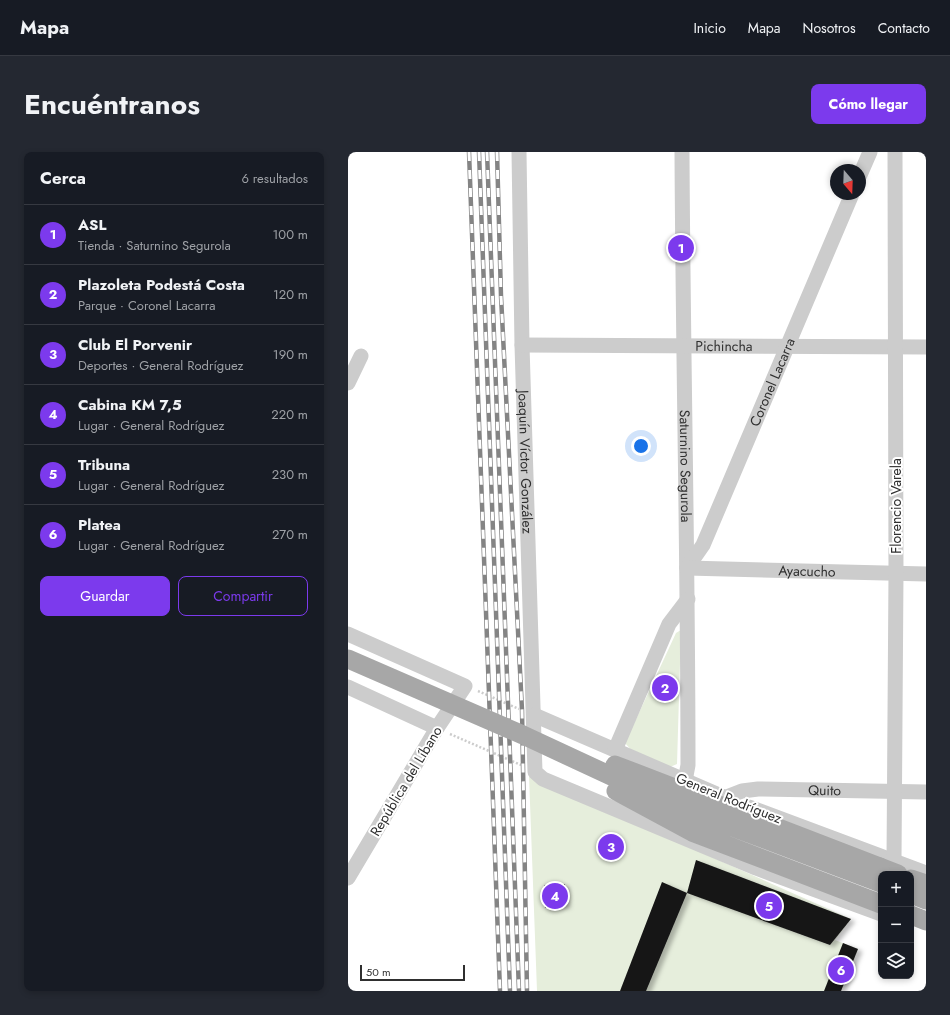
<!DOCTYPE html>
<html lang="es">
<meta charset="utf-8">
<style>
:root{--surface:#171b24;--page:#242831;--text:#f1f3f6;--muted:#9ea1a6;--line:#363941;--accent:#7c3aed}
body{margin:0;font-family:Jost,sans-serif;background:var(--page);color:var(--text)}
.controls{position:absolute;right:12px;bottom:12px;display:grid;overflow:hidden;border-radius:8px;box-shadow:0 2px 6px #0003}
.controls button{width:36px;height:36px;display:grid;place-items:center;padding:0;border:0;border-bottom:1px solid var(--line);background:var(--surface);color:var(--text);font:20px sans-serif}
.compass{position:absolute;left:482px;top:12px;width:36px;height:36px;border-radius:50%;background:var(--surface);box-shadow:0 2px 6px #0003;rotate:161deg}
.scale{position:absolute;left:12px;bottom:10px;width:105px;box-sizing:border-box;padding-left:4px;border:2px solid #2f2f2f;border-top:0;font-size:11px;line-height:14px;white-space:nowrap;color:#2f2f2f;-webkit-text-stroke:3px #fff;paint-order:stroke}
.you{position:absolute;left:293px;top:294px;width:14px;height:14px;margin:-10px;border:3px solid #fff;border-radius:50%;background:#1a73e8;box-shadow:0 0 0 6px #1a73e833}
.badge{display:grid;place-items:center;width:26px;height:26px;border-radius:50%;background:var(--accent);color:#fff;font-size:13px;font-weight:700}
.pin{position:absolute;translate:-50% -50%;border:2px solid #fff;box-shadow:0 1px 4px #0006}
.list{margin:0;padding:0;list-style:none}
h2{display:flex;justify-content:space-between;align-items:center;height:52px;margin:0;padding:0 16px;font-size:17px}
h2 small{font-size:13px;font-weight:400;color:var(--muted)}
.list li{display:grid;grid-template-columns:26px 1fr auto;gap:12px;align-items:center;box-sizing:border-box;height:60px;padding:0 16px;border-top:1px solid var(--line)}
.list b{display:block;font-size:15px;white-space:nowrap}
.list p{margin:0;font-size:13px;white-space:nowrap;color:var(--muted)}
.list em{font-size:13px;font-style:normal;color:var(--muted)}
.actions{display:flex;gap:8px;padding:12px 16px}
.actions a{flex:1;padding:9px 0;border:1px solid var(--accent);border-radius:8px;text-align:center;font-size:14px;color:var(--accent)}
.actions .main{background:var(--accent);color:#fff}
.icon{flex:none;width:22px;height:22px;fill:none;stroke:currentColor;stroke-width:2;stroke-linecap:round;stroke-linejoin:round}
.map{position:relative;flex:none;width:578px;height:839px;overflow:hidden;border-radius:8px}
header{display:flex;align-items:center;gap:24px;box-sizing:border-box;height:56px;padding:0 20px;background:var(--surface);border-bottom:1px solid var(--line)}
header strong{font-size:19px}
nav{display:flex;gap:22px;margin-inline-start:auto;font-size:14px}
.intro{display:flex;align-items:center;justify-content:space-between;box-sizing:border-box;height:96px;padding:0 24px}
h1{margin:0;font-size:28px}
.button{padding:10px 18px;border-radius:8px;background:var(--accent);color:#fff;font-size:14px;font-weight:700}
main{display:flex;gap:24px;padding:0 24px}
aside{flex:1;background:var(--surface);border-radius:8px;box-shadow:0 2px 6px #0003}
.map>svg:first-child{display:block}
.green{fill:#e6eedc}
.building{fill:#161616;filter:url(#shadow)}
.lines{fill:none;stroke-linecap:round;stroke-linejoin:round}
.path{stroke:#ccc;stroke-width:2.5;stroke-dasharray:2 2;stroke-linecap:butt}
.minor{stroke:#ccc;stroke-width:15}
.major{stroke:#a7a7a7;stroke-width:19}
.rail-casing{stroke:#848484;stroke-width:4.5}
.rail{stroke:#fff;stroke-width:3;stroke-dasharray:9;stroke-linecap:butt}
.major-bridge{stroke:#a7a7a7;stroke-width:19}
.labels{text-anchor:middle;stroke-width:4;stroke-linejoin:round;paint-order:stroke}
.street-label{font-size:14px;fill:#2f2f2f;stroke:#fff}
</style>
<header>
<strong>Mapa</strong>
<nav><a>Inicio</a><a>Mapa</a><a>Nosotros</a><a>Contacto</a></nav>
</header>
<div class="intro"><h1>Encuéntranos</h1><a class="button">Cómo llegar</a></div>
<main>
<aside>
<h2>Cerca<small>6 resultados</small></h2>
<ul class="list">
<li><span class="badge">1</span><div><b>ASL</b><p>Tienda · Saturnino Segurola</p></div><em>100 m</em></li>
<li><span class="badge">2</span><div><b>Plazoleta Podestá Costa</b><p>Parque · Coronel Lacarra</p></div><em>120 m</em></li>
<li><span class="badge">3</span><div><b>Club El Porvenir</b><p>Deportes · General Rodríguez</p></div><em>190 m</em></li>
<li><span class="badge">4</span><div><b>Cabina KM 7,5</b><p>Lugar · General Rodríguez</p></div><em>220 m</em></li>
<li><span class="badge">5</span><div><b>Tribuna</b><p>Lugar · General Rodríguez</p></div><em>230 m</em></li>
<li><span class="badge">6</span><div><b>Platea</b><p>Lugar · General Rodríguez</p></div><em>270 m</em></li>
</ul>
<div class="actions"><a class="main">Guardar</a><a>Compartir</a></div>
</aside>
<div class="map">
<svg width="578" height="839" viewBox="0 0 578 839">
<defs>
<filter id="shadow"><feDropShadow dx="4.5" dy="2.5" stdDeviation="2" flood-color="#0004"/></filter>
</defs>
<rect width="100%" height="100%" fill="#fff"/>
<path class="green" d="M333,478L329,612L322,615L285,600L277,591L328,481Z
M181,624L503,767L487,788L510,797L493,839H189Z"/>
<path class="building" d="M348,708L503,767L482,793L339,741Z
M314,730L339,741L298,839H272Z
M217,732L218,754L197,756L196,733Z
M495,791L510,797L493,839H476Z"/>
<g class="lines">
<path class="path" d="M130,539L171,557
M102,582L173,613"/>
<g class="minor">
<path id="s1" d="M171,0L174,193L187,620L195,627L408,716L533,762"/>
<path id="s2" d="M334,0C335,205 340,409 340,613L337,629"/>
<path d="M512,23L522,0"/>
<path id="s3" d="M174,193L578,195"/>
<path d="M0,231L13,204"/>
<path id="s4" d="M339,416L355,393L504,42"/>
<path id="s5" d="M339,416L578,422"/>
<path d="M0,482L117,534L89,576L0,726"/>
<path d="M0,535L89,576"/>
<path d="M186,563L380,647"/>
<path d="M267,598L321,472L340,447"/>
<path id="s6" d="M376,646L394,639L410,637L578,640"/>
<path d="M401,655L578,721"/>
<path d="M546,708L548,421L547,0"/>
</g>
<path class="major" d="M532,715L550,722
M563,727L578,732
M563,742L578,748
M563,763L578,769"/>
<defs>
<path id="rail" d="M121,0L152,839
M131,0L162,839
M139,0L171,839
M149,0L153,144L174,558L179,839"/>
</defs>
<use href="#rail" class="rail-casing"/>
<use href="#rail" class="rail"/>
<path class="major-bridge" d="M0,507L175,583L321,651L533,731
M267,613L532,715
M268,639L344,680L533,752"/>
</g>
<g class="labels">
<g class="street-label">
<text dy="5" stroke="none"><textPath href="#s3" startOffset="202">Pichincha</textPath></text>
<text dy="5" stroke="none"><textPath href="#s4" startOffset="205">Coronel Lacarra</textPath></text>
<text dy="5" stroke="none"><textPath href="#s1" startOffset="310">Joaquín Víctor González</textPath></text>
<text dy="5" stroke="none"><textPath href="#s2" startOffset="314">Saturnino Segurola</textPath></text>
<text transform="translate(548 354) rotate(-90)" y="5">Florencio Varela</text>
<text dy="5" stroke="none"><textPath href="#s5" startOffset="120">Ayacucho</textPath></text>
<text transform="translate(58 629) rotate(-59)" y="5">República del Líbano</text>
<text dy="5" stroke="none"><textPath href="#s6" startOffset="102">Quito</textPath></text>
<text transform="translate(381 646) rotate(22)" y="5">General Rodríguez</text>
</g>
</g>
</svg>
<div class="controls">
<button>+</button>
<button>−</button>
<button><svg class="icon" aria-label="layers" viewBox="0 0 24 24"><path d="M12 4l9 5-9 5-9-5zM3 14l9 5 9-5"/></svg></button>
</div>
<svg class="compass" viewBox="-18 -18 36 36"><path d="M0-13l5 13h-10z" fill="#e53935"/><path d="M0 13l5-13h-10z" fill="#9ea1a6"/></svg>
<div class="scale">50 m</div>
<div class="you"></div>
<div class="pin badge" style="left:333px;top:96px">1</div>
<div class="pin badge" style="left:317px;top:536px">2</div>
<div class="pin badge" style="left:263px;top:695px">3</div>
<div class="pin badge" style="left:207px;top:744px">4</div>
<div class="pin badge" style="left:421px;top:754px">5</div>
<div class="pin badge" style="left:493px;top:818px">6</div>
</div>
</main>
